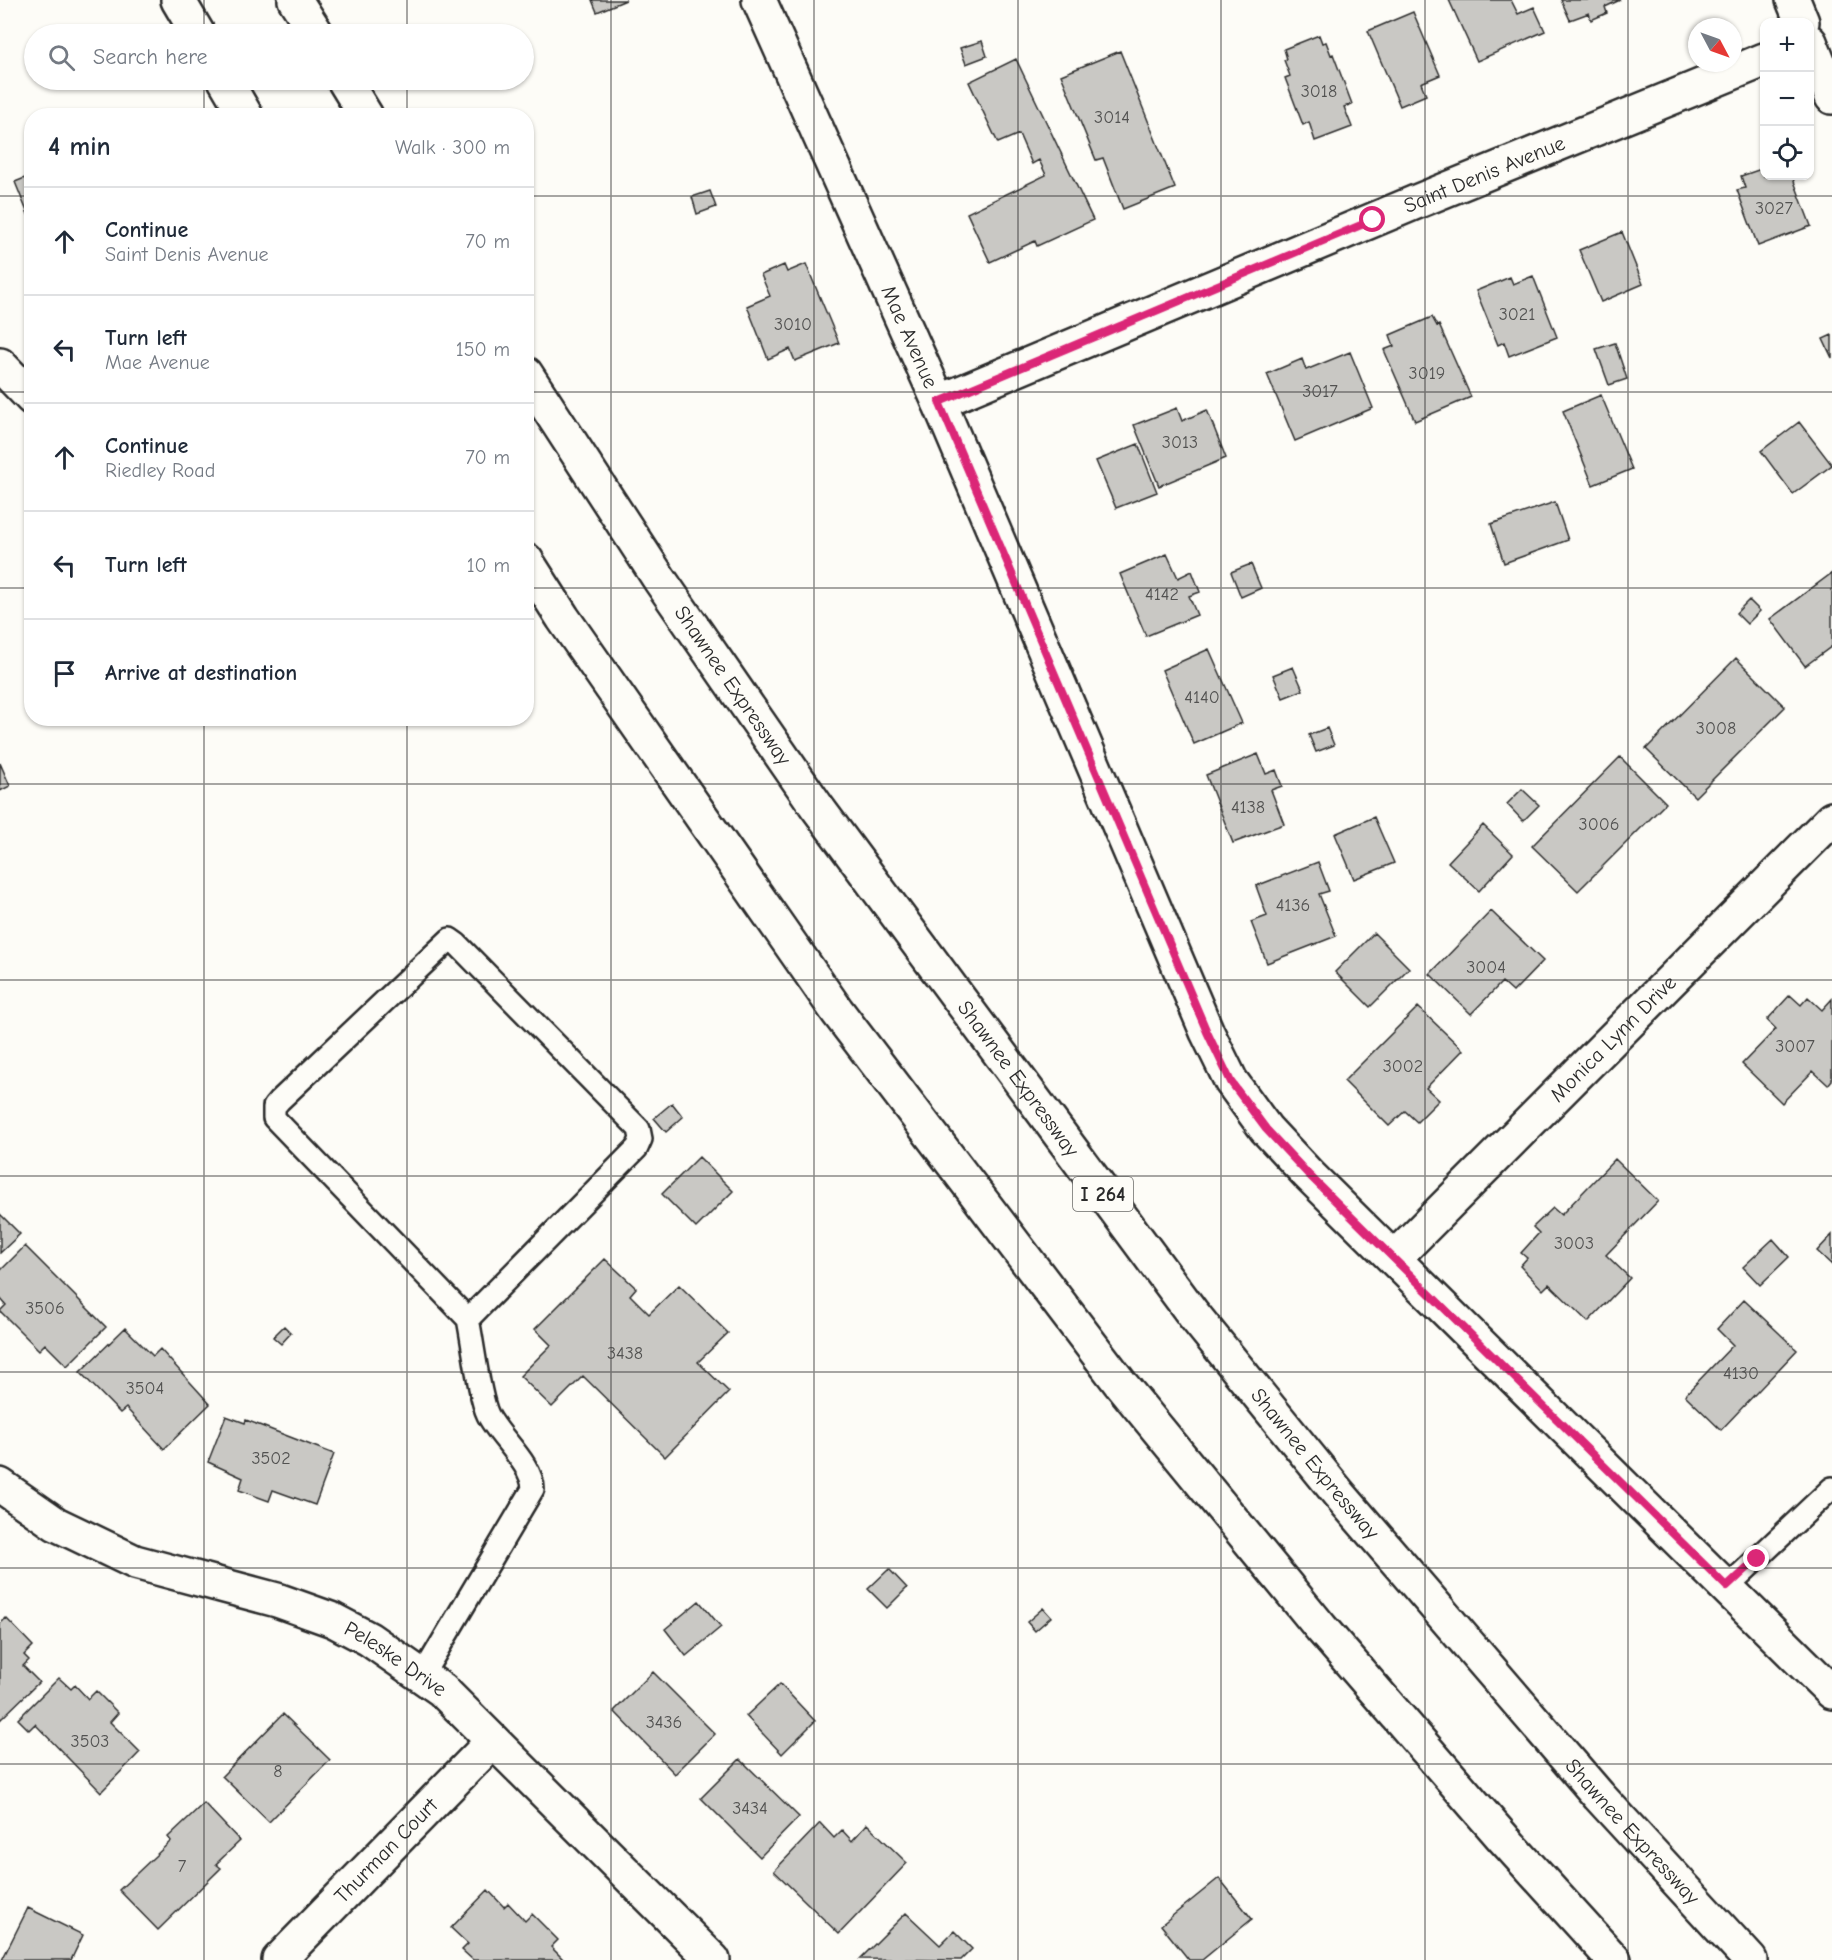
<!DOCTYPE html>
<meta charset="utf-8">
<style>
:root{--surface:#fff;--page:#f6f6f7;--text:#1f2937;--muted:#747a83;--line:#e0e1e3}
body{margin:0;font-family:"Comic Neue",sans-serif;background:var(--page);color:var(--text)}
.controls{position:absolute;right:18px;top:18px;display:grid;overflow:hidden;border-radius:12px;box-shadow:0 2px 4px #0004}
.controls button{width:54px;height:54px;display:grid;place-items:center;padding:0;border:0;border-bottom:2px solid var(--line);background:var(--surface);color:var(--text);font:30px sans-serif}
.compass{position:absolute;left:1688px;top:18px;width:54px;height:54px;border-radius:50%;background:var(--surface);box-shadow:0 2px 4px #0004;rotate:131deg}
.stop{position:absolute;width:18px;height:18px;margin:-14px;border:4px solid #db2777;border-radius:50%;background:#fff}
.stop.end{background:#db2777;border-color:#fff;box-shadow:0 2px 6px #0008}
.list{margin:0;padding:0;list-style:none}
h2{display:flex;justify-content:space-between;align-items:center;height:78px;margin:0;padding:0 24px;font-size:26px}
h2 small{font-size:20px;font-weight:400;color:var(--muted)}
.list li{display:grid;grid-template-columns:39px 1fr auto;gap:18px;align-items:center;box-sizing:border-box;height:108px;padding:0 24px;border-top:2px solid var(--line)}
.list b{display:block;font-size:22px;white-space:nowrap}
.list p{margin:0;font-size:20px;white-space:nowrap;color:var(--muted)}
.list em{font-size:20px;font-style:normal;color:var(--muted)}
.icon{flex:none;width:33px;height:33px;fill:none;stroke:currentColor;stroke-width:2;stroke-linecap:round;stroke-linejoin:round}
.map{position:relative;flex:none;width:1832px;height:1960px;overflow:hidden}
.search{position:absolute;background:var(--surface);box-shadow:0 2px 4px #0004;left:24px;top:24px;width:510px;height:66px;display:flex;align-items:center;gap:15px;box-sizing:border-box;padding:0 21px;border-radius:33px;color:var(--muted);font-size:22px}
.panel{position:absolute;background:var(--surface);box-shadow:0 2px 4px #0004;left:24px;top:108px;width:510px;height:618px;border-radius:24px}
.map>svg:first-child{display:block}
.building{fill:#c9c8c4;stroke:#2b2b2b;stroke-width:1.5}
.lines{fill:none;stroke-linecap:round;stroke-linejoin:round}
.service-casing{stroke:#2b2b2b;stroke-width:26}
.minor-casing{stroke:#2b2b2b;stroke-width:38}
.motorway-casing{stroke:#2b2b2b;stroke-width:38}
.service{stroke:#fdfcf7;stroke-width:21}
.minor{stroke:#fdfcf7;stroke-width:33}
.motorway{stroke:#fdfcf7;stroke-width:33}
.route{stroke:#db2777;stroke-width:8}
.grid{fill:none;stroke:#2b2b2b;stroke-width:1.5;stroke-opacity:0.55}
.labels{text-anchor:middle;stroke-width:5;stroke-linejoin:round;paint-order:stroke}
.number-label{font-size:18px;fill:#525251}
.shield{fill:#fdfcf7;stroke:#6a6a68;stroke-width:1.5}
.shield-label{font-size:20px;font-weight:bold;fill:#2b2b2b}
.street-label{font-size:21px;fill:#2b2b2b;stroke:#fdfcf7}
</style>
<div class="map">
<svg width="1832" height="1960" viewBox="0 0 1832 1960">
<rect width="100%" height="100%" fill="#fdfcf7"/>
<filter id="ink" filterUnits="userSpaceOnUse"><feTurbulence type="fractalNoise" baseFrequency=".0167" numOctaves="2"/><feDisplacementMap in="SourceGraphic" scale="12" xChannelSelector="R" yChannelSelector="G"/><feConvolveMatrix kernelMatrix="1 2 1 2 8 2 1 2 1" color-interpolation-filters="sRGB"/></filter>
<g filter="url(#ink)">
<path class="building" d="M592,0H626L597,12Z
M1449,0H1511L1518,14L1534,7L1545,31L1477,61Z
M1561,0H1620L1605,7L1607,13L1591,20L1589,13L1570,20Z
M1413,12L1440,75L1421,83L1426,95L1400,106L1368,31Z
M1319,35L1322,43L1326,42L1331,55L1333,54L1352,104L1344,107L1352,127L1315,141L1309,122L1303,125L1285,78L1290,76L1284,60L1287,59L1284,49Z
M982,41L987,56L966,64L960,48Z
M1120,51L1175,188L1123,209L1103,158L1096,160L1061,75Z
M1016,59L1093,220L1037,246L1035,241L990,262L967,213L1046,175L1039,160L1032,164L1019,134L998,143L969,82Z
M1764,168V176H1792L1811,226L1758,246L1737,190L1745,188L1741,176Z
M32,172V218L30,219L15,182L30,176Z
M710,191L716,207L697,214L692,197Z
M1622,232L1643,284L1601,302L1579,250Z
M806,264L839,343L795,361L790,349L768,359L747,306L770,296L761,275L784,265L787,272Z
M1533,276L1557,337L1509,356L1504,342L1498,345L1476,291L1510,277L1513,284Z
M1432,317L1437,326L1439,325L1471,397L1415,421L1384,350L1394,346L1390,335Z
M1832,335V358L1823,339Z
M1615,343L1627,379L1609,385L1596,349Z
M1350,352L1373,408L1295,441L1267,374L1302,359L1306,370Z
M1601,395L1632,469L1593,485L1563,411Z
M1177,408L1182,421L1207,410L1226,458L1159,486L1134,425Z
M1799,422L1832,465L1793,494L1761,451Z
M1138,444L1157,492L1116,508L1096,461Z
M1555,502L1568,540L1504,563L1491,524Z
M1167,554L1178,578L1192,571L1200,592L1189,596L1197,615L1146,636L1120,574Z
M1251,564L1261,588L1241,597L1231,572Z
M1832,573V646L1805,666L1770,619Z
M1749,600L1760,611L1747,624L1736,613Z
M1209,649L1242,723L1194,744L1162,670Z
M1736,658L1785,707L1695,797L1646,749Z
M1293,667L1303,690L1283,698L1273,675Z
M1327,728L1334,745L1316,752L1309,735Z
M1258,754L1266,774L1276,770L1282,786L1271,790L1284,824L1233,843L1206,775Z
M1620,757L1666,803L1578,891L1532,846Z
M0,763L10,786L0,791Z
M1522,789L1539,805L1523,821L1507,804Z
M1374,817L1394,863L1354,879L1335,834Z
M1483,825L1513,854L1479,891L1448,862Z
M1318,862L1329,891L1319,894L1336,936L1267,963L1251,922L1267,916L1256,886Z
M1491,911L1543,961L1513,992L1502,982L1471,1014L1430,974Z
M1374,933L1409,968L1370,1007L1335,972Z
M1790,995L1801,1005L1808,997L1822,1010L1832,999V1080L1828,1085L1813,1071L1782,1103L1742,1064L1776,1029L1767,1020Z
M1418,1007L1463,1050L1426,1088L1439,1100L1417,1122L1405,1111L1389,1126L1344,1081Z
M672,1103L683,1117L666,1132L654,1118Z
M699,1157L733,1191L696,1228L662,1194Z
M1615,1159L1658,1201L1606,1255L1630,1278L1588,1322L1549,1284L1543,1290L1520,1266L1527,1258L1521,1253L1539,1233L1533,1227L1553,1208L1561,1215Z
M0,1214L20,1234L0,1253Z
M1832,1235V1265L1817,1251Z
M1773,1239L1789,1257L1760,1285L1743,1267Z
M25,1246L106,1327L67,1366L45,1344L39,1350L0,1311L6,1305L0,1298V1271Z
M605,1259L636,1288L630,1295L649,1314L679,1285L728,1333L698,1362L729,1392L665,1457L583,1376L552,1407L520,1376L551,1345L535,1329Z
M1744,1300L1797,1350L1721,1430L1685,1395L1733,1345L1717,1329Z
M284,1326L291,1333L281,1344L273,1337Z
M125,1328L153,1356L160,1349L210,1404L164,1449L126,1408L120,1413L80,1372Z
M226,1416L245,1423L246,1420L334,1454L315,1505L273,1490L269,1501L239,1490L243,1478L208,1462Z
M889,1569L907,1588L887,1608L868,1589Z
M699,1601L721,1627L686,1656L665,1629Z
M1043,1608L1051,1617L1035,1631L1027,1622Z
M6,1618L33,1646L24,1655L29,1660L23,1666L39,1682L0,1720V1624Z
M653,1672L715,1734L675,1774L614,1711Z
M59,1678L71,1689L75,1685L88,1699L96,1691L118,1713L110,1722L140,1752L101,1792L35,1724L29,1730L18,1719Z
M780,1684L815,1721L782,1754L746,1716Z
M283,1714L330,1760L269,1822L222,1776Z
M740,1759L799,1817L760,1857L701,1798Z
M204,1803L240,1841L216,1864L221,1868L158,1930L119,1890L171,1841L168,1837Z
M820,1823L834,1838L842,1830L852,1841L867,1824L907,1863L839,1934L774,1871Z
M1219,1878L1252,1919L1202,1960H1189L1161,1925Z
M488,1890L504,1907L508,1903L525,1921L532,1914L558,1940L551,1947L564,1960H473L462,1950L468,1944L451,1928Z
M28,1908L83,1935L71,1960H2Z
M906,1913L940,1945L954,1931L972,1949L961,1960L860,1959Z"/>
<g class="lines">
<defs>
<path id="service" d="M1727,1587L1832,1488
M422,1676L533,1489C533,1465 499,1437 488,1415C479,1397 473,1342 468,1319L637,1148L641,1139L639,1129L457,944L450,939L279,1101L274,1107V1118L468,1319"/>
<g id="minor">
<path id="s1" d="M759,0L939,402L1207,1032L1231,1081L1266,1129L1308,1174L1832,1692"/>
<path d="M1793,0L1802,22"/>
<path d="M1810,42L1832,97"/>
<path d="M0,365L32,398"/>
<path id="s2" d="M939,402L1416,202L1764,60"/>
<path id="s3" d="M1394,1258L1832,819"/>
<path id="s4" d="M0,1485L56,1524L135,1562L277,1600L333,1620L369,1639L442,1690L713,1960"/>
<path id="s5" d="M279,1960L493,1741"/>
</g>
<g id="motorway">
<path d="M178,0L198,34"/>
<path d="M295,0L317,34"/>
<path d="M225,80L246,116"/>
<path d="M344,80L366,116"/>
<path id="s6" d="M526,374L660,580L817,807L1193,1314L1339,1494L1599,1796L1750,1960"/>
<path d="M526,560L563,618L837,1011L1120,1383L1321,1628L1504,1839L1614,1960"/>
</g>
</defs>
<use href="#service" class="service-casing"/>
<use href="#minor" class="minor-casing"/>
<use href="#motorway" class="motorway-casing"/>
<use href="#service" class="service"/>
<use href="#minor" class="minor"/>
<use href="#motorway" class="motorway"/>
</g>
</g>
<g class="lines" filter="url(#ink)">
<path class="route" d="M1373,220L939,402L1207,1032L1231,1082L1266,1129L1308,1174L1727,1587L1757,1559"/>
</g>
<path class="grid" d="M204,0V34M407,0V34M611,0V1960M814,0V1960M1018,0V1960M1221,0V1960M1425,0V1960M1628,0V1960M204,80V116M407,80V116M0,196H32M526,196H1832M0,392H32M526,392H1832M0,588H32M526,588H1832M204,718V1960M407,718V1960M0,784H1832M0,980H1832M0,1176H1832M0,1372H1832M0,1568H1832M0,1764H1832"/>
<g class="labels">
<g class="number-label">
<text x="1319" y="97">3018</text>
<text x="1112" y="123">3014</text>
<text x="1774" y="214">3027</text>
<text x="1517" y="320">3021</text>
<text x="793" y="330">3010</text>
<text x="1427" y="379">3019</text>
<text x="1320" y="397">3017</text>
<text x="1180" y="448">3013</text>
<text x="1162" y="600">4142</text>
<text x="1202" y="703">4140</text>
<text x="1716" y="734">3008</text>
<text x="1248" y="813">4138</text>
<text x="1599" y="830">3006</text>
<text x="1293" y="911">4136</text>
<text x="1486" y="973">3004</text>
<text x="1795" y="1052">3007</text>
<text x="1403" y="1072">3002</text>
<text x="1574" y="1249">3003</text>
<text x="45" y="1314">3506</text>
<text x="625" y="1359">3438</text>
<text x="1741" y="1379">4130</text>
<text x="145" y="1394">3504</text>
<text x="271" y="1464">3502</text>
<text x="664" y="1728">3436</text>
<text x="90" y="1747">3503</text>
<text x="278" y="1777">8</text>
<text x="750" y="1814">3434</text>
<text x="182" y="1872">7</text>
</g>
<rect class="shield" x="1073" y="1177" width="60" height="34" rx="4.5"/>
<g class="shield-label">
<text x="1103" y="1201">I 264</text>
</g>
<g class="street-label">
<text dy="7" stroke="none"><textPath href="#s2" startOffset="591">Saint Denis Avenue</textPath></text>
<text dy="7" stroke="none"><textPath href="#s1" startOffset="369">Mae Avenue</textPath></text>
<text dy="7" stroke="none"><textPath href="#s6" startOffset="374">Shawnee Expressway</textPath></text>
<text dy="7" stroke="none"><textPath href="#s3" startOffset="310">Monica Lynn Drive</textPath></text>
<text dy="7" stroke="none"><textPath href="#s6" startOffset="860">Shawnee Expressway</textPath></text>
<text dy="7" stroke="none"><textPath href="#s6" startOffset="1346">Shawnee Expressway</textPath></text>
<text dy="7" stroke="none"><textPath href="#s4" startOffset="436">Peleske Drive</textPath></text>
<text dy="7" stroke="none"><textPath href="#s6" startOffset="1832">Shawnee Expressway</textPath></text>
<text dy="7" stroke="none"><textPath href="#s5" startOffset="153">Thurman Court</textPath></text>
</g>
</g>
</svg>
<div class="controls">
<button>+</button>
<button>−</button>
<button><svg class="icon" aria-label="locate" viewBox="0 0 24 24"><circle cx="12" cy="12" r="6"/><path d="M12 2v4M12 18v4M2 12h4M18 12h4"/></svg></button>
</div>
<svg class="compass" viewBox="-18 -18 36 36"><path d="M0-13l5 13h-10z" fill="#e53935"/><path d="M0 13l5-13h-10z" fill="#747a83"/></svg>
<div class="stop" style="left:1373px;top:220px"></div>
<div class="stop end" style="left:1757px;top:1559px"></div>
<div class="search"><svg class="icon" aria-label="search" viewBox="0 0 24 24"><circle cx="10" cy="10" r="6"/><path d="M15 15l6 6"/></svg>Search here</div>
<section class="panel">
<h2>4 min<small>Walk · 300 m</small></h2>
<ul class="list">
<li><svg class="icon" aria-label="ahead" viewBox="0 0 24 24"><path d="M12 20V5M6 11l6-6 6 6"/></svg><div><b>Continue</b><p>Saint Denis Avenue</p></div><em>70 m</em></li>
<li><svg class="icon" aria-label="left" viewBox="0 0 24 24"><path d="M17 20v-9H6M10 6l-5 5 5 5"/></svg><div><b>Turn left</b><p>Mae Avenue</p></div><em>150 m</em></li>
<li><svg class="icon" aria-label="ahead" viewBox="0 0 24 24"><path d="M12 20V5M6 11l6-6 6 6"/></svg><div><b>Continue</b><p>Riedley Road</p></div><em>70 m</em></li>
<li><svg class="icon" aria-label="left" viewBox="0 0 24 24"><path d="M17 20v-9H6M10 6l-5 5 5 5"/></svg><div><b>Turn left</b></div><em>10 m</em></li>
<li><svg class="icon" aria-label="arrive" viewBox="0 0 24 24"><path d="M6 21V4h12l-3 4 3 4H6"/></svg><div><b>Arrive at destination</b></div></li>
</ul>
</section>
</div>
